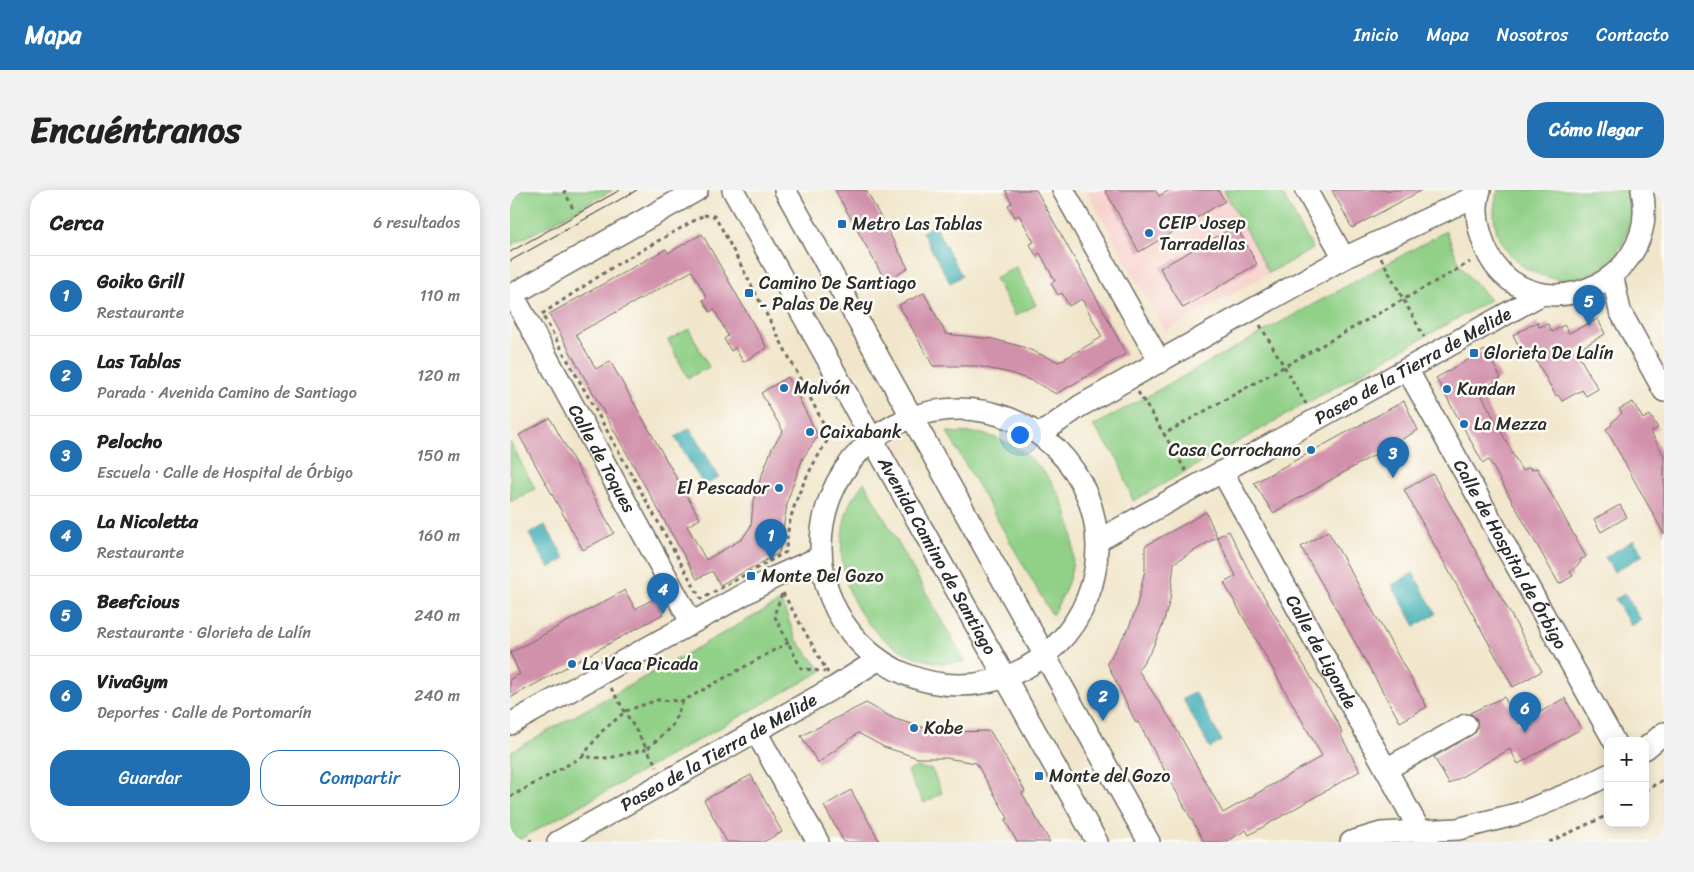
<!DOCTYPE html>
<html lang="es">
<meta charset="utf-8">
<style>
:root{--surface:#fff;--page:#f2f2f2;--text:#222;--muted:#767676;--line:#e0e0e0;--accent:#1f6fb2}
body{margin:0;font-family:Sriracha,sans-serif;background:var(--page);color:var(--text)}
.controls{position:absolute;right:15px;bottom:15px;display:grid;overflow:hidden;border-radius:10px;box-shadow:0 2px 12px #0003}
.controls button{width:45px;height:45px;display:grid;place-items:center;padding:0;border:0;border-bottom:1px solid var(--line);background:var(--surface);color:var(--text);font:25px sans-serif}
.you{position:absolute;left:509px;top:244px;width:18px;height:18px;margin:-12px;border:4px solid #fff;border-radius:50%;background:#1a73e8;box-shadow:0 0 0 8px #1a73e833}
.badge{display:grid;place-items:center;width:32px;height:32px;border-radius:50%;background:var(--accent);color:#fff;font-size:16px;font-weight:700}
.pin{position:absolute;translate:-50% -41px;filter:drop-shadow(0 1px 2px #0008)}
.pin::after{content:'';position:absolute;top:26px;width:18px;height:15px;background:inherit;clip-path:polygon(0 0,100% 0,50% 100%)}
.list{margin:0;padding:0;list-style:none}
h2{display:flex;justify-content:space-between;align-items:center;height:65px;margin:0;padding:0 20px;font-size:21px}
h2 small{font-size:16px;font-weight:400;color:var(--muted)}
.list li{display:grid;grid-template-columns:32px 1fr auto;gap:15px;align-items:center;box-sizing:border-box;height:80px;padding:0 20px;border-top:1px solid var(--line)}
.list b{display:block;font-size:19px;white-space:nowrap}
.list p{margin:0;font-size:16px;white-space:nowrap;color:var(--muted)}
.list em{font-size:16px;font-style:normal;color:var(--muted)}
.actions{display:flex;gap:10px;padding:15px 20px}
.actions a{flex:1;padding:11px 0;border:1px solid var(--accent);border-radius:20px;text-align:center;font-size:18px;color:var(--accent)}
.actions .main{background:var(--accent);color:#fff}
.map{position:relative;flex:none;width:1154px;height:652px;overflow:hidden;border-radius:20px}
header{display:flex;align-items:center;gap:30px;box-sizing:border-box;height:70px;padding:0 25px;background:var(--accent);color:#fff}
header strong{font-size:24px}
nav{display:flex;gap:28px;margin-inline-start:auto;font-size:18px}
.intro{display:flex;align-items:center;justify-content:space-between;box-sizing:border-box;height:120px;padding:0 30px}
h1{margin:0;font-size:35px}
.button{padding:12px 22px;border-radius:20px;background:var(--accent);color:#fff;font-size:18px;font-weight:700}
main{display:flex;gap:30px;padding:0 30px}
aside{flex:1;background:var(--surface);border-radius:20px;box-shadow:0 2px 12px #0003}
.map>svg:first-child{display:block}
.built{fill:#f7d0ca}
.green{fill:#90d087;stroke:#5e7e59}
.water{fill:#3daeb6;stroke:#346c70}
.building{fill:#d291ab;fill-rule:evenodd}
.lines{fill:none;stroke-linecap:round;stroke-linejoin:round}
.minor-casing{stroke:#706c63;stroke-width:24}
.path{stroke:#706c63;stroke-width:3;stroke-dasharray:4 4;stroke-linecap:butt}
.minor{stroke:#fff;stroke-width:21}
.tram{stroke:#2b2b2b;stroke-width:1}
.poi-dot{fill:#1f6fb2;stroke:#fdfcf7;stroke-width:2}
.labels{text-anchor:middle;stroke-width:5;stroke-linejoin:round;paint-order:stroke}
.poi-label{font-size:18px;fill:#2b2b2b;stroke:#fdfcf7;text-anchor:start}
.street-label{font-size:18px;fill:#2b2b2b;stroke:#fdfcf7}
</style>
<header>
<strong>Mapa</strong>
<nav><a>Inicio</a><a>Mapa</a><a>Nosotros</a><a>Contacto</a></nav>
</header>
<div class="intro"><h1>Encuéntranos</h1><a class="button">Cómo llegar</a></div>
<main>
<aside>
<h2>Cerca<small>6 resultados</small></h2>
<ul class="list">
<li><span class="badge">1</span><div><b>Goiko Grill</b><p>Restaurante</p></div><em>110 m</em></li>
<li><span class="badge">2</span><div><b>Las Tablas</b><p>Parada · Avenida Camino de Santiago</p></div><em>120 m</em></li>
<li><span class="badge">3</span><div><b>Pelocho</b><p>Escuela · Calle de Hospital de Órbigo</p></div><em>150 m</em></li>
<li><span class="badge">4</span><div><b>La Nicoletta</b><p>Restaurante</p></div><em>160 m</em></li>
<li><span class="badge">5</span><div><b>Beefcious</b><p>Restaurante · Glorieta de Lalín</p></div><em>240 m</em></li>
<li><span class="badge">6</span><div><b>VivaGym</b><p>Deportes · Calle de Portomarín</p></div><em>240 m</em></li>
</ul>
<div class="actions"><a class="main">Guardar</a><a>Compartir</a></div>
</aside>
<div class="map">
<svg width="1154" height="652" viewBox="0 0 1154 652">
<rect width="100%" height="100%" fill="#fdfcf7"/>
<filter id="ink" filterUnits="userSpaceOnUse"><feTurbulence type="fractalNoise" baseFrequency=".02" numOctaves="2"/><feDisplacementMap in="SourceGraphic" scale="10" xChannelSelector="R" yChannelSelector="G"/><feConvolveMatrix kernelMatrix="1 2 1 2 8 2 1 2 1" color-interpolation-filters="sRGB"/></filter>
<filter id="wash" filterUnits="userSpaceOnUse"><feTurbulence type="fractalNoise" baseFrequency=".0096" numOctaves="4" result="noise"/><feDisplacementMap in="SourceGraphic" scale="20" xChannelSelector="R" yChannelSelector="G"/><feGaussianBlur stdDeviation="1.12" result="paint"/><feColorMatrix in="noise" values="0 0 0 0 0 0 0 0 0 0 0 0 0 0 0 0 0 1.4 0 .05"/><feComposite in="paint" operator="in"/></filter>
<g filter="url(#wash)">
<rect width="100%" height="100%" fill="#f1e6cb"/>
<path class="built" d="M576,0H770L803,59L655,141Z"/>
<path class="green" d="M0,0H103L0,56Z
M714,0H770L803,59L759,83Z
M988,0H1117C1123,18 1120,40 1111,56C1069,125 962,76 988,0Z
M936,41L951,77L980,110L623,311L608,269L583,236Z
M506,77L526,115L505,126L485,88Z
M179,139L199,177L178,188L158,150Z
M437,242C448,243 461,242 472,244C527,256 565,310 563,365C563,387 553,406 542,425Z
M0,252L25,299L0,312Z
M354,292L455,472C445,472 433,474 424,472C352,458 316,385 338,318C341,309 349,300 354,292Z
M271,411L286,449L312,481L5,652H0V562Z
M406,577L422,580L432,603L414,613L397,582Z"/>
<path class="water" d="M424,35L452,86L440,93L412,42Z
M180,238L209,287L194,296L165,247Z
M35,335L55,369L39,378L19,344Z
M1124,350L1133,365L1104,382L1095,367Z
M903,383L926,424L905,436L882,395Z
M1115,404L1131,430L1121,436L1105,409Z
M685,502L712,551L700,558L673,509Z"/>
<g id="blocks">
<path class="building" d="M325,0H356L398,78L376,92Z
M495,0H526L591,116L616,164L546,204L525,192L500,183L466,176H423L389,115L414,103L436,144L483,149L513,157L549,172L592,147L572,109L559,116L552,103L548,105L541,93L545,91L530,63L526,66L520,54L524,52L509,25L505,27L498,15L502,13Z
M595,0H645L649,6L660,0H708L715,11L629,62Z
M822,0H912L842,38Z
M726,36L747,74L673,118L650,78Z
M192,44L257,158L233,172L225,158L221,161L214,149L218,146L204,119L200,122L193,110L197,108L182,81L66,144L86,179L100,171L190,329L177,336L196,370L232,349L241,336L243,314L249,293L262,258L273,241L251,203L278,187L308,246L293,268L278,309L269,363L210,395L202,381L187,389L39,124L156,59L158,63Z
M1088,129L1095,144L1066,161L1088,199L1076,206L1072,200L1052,211L1048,205L1046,206L1022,163L1015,167L1003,145L1027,132L1029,137L1038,134L1042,142L1054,135L1059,143Z
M975,160L991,188L969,200L1012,281L1020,277L1021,280L1027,278L1076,367L1070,370L1071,372L1060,382L1063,386L1049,394L979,270L973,273L926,188Z
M894,211L908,240L763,323L744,293Z
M1123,212L1133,229L1140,225L1148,238L1141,242L1154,266V344L1096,239L1102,235L1101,233L1112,223L1109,219Z
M40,228L104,343L73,360L9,245Z
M923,284L1032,481L1003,497L894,300Z
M1110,315L1117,327L1091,342L1084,329Z
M696,322L707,347L719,341L738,379L829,535L832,543L830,544L850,581L739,645L736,640L716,652H694L628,532L626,533L597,473L619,437L626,419L635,380V356ZM707,347L726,386L714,393L812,566L713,623L663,533L628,480L641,461L652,437L660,410L664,373Z
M818,341L917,517L890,532L791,357Z
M115,400L125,419L145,408L153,424L0,508V489L10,484L0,463Z
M994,507L1009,534L1055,508L1071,539L1008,574L1000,559L939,594L924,567L966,542L967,529L960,523Z
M356,513L385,529L422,540L443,542L480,541L515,601L512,603L540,652H507L495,630L498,628L466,573L436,568H408L374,557L348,543L308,573L291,546Z
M241,585L272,642L253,652H217L194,610Z
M341,600L370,652H334L314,616Z"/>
</g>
</g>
<g filter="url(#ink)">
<use href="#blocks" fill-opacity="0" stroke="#706c63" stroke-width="1"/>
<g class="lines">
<defs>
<g id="minor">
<path id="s1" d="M223,0L587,652"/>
<path d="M275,0L639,652"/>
<path d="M553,0L650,172"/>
<path d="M796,0L834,68"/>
<path d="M970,0C965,14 967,31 971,45C999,150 1154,105 1132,0"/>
<path d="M1103,88L1110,121L1154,201"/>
<path id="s2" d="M3,105L181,432"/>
<path d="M0,106L187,0"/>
<path id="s3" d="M897,179L1104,551"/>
<circle cx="449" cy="357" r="138"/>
<path d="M532,243L570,216L834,68L968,5"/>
<path id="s4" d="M713,283L910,641"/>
<path id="s5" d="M589,350L1032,104"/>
<path d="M0,534L265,387L308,368"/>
<path d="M246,542L308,652"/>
<path d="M1135,559L1154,543"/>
<path d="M876,579L956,535"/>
<path id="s6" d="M48,652L325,497L366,471"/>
<path d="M841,652L871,643L948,639L1011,623L1072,598L1098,585"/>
</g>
</defs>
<use href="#minor" class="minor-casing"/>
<path class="path" d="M54,0L64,21
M194,25L204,26L212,39L320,246C298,282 277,318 276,362L191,409L32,124L109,73Z
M871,68L914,147
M750,135L796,214
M628,202L654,244
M676,281L654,244L960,72
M273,403L318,483
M272,404L264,425L291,478L315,482
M101,498L137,559L162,536L173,511
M72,567L91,542L116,521L147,510L173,511L279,452
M1135,601L1154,589
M0,607L72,567L99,568L137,559L147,577
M20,649L21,652
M1039,652L1098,625"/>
<use href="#minor" class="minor"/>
<path class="tram" d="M0,62L110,0
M0,71L127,0"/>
</g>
</g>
<g class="poi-dot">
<rect x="327" y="29" width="10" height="10" rx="2.5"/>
<circle cx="639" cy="43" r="5"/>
<rect x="234" y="98" width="10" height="10" rx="2.5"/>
<rect x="959" y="158" width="10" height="10" rx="2.5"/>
<circle cx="274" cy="198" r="5"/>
<circle cx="937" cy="199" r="5"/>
<circle cx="954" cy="234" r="5"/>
<circle cx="300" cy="242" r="5"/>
<circle cx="801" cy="260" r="5"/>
<circle cx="269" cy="298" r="5"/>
<rect x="236" y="381" width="10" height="10" rx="2.5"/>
<circle cx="62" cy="474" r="5"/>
<circle cx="404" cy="538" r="5"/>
<rect x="524" y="581" width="10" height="10" rx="2.5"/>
</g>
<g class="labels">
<g class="poi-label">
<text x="649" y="39">CEIP Josep<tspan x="649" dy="21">Tarradellas</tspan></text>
<text x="342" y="40">Metro Las Tablas</text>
<text x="249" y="99">Camino De Santiago<tspan x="249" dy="21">- Palas De Rey</tspan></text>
<text x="974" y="169">Glorieta De Lalín</text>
<text x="284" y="204">Malvón</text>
<text x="947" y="205">Kundan</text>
<text x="964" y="240">La Mezza</text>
<text x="310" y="248">Caixabank</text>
<text x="791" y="266" text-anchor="end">Casa Corrochano</text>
<text x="259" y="304" text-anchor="end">El Pescador</text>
<text x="251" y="392">Monte Del Gozo</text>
<text x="72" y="480">La Vaca Picada</text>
<text x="414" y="544">Kobe</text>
<text x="539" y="592">Monte del Gozo</text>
</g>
<g class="street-label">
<text dy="6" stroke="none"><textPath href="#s5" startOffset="359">Paseo de la Tierra de Melide</textPath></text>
<text dy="6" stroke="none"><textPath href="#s2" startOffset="186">Calle de Toques</textPath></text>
<text dy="6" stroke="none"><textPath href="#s3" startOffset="212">Calle de Hospital de Órbigo</textPath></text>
<text dy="6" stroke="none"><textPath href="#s1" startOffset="419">Avenida Camino de Santiago</textPath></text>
<text dy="6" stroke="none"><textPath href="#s4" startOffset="204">Calle de Ligonde</textPath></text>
<text dy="6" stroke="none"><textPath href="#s6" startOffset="184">Paseo de la Tierra de Melide</textPath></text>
</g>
</g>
</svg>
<div class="controls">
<button>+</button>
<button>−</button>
</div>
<div class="you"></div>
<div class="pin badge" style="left:261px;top:370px">1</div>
<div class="pin badge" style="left:593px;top:531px">2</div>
<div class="pin badge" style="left:883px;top:288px">3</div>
<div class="pin badge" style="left:153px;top:424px">4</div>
<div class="pin badge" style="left:1079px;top:136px">5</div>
<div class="pin badge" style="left:1015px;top:543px">6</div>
</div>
</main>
